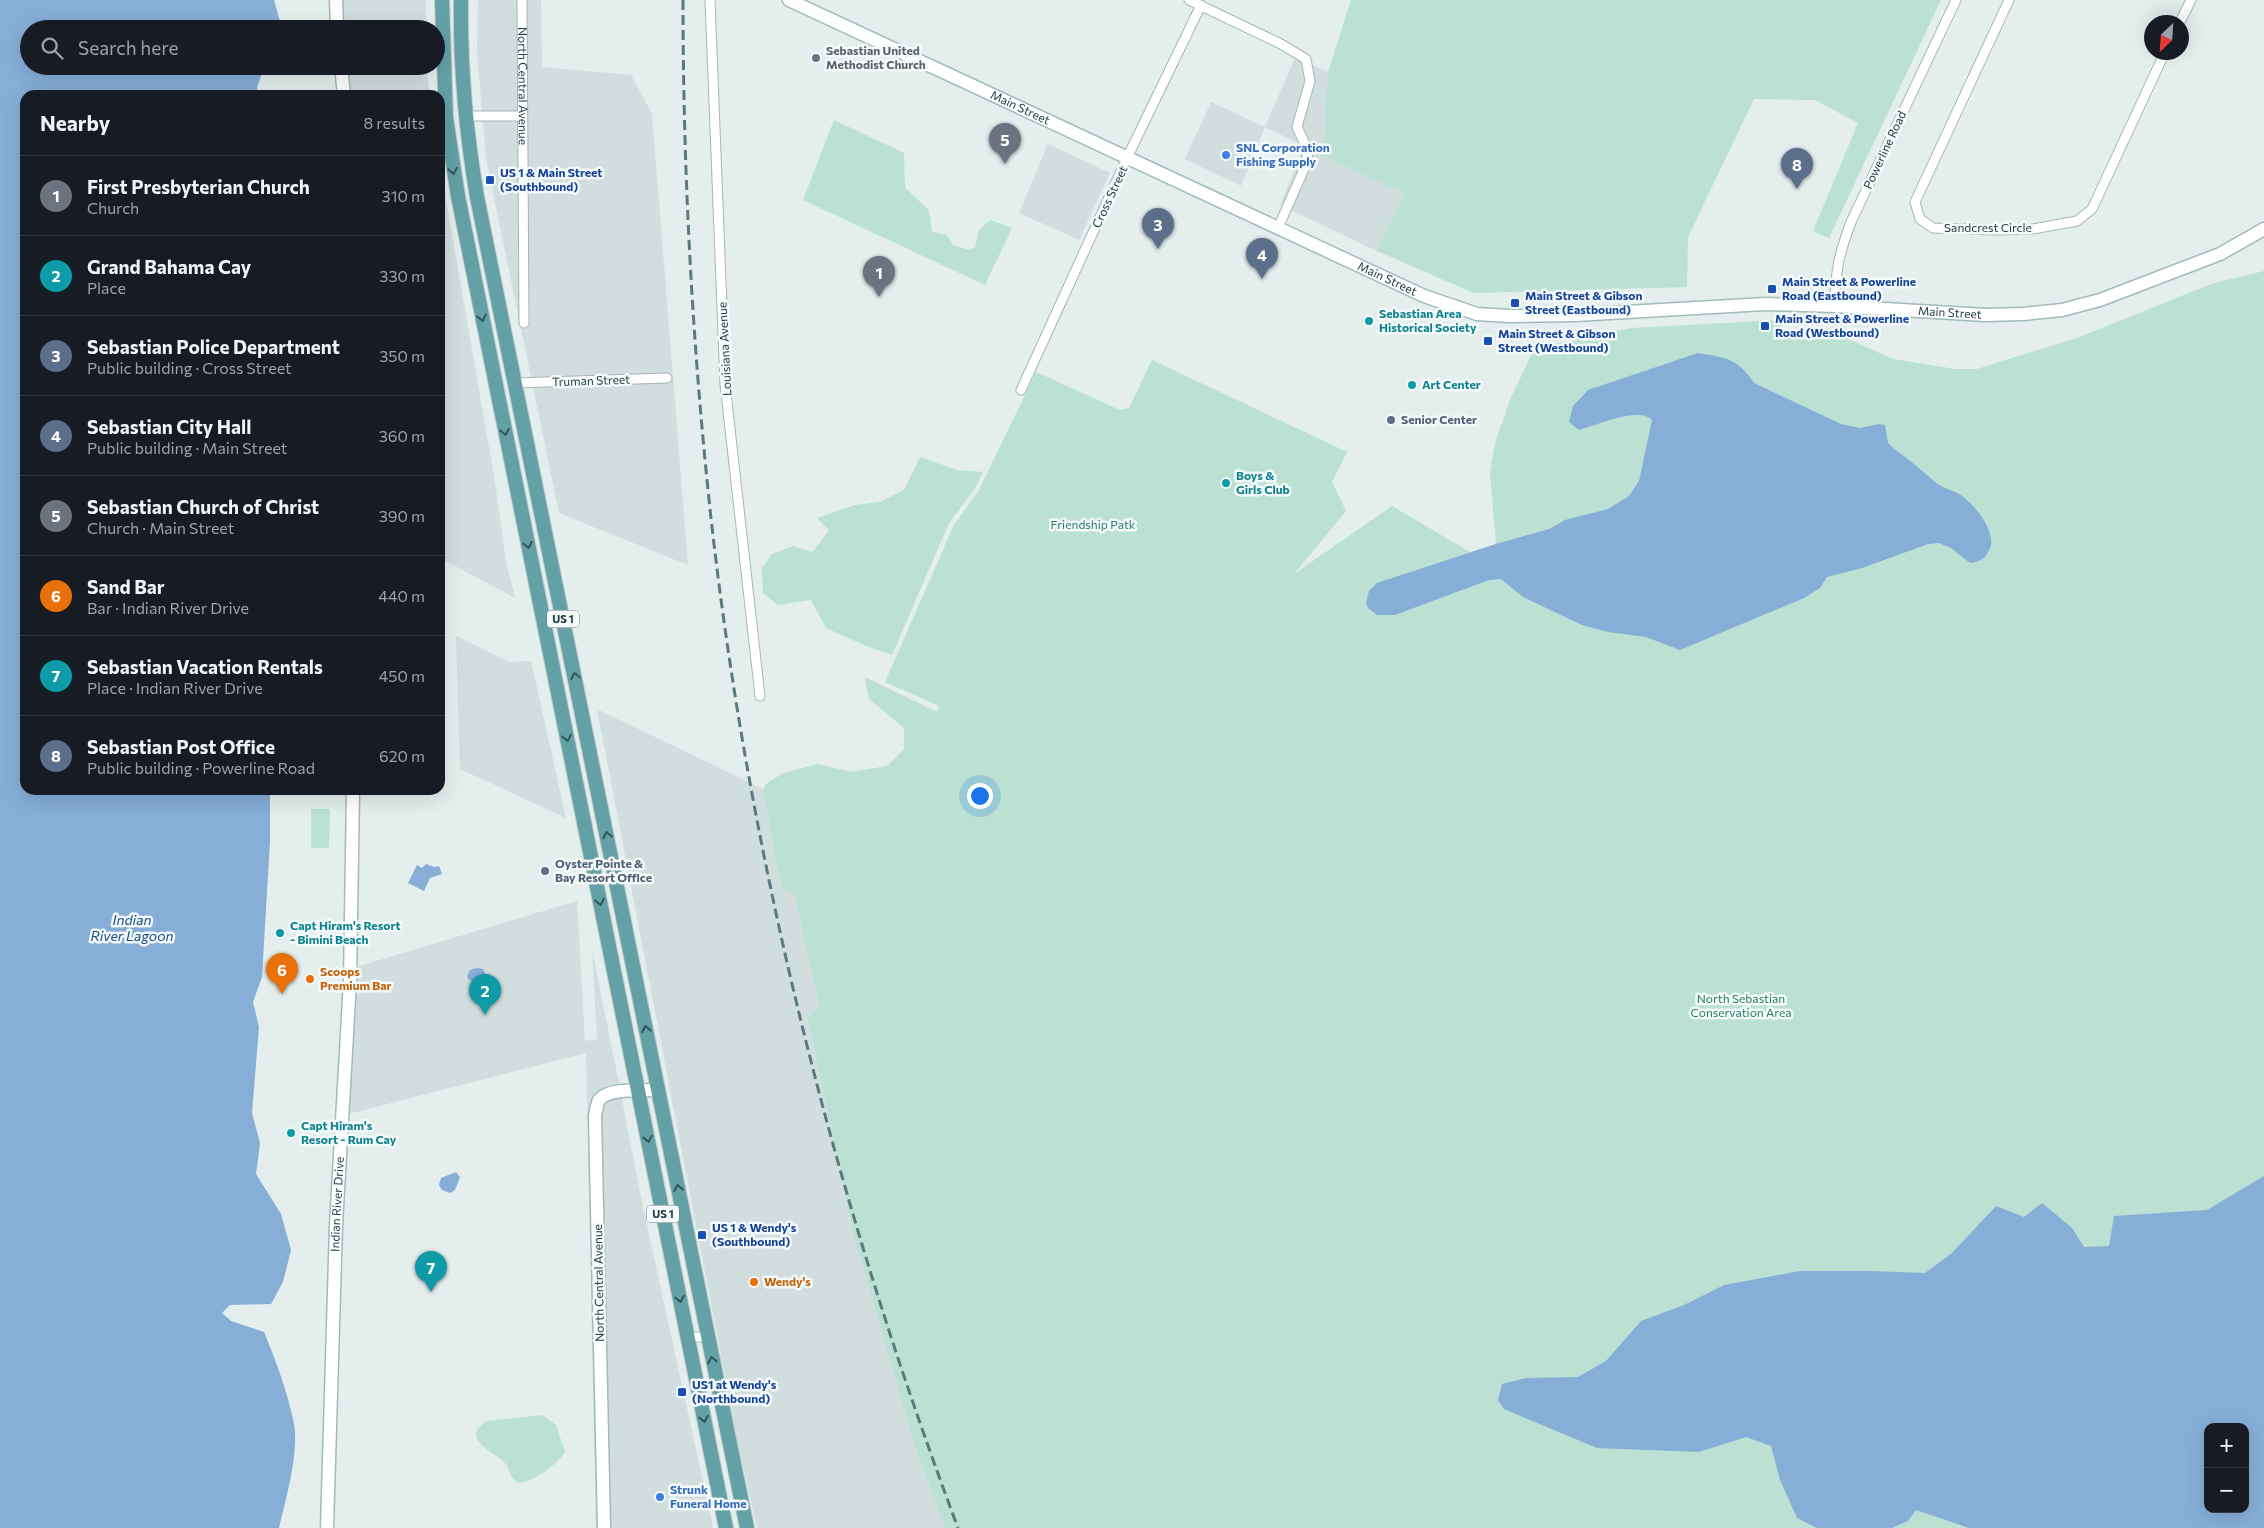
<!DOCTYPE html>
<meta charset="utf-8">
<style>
:root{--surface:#171b24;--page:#242831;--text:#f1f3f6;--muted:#9ea1a6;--line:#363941;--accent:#7c3aed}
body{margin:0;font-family:Commissioner,sans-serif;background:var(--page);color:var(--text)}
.controls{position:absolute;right:15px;bottom:15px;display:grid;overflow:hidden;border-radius:10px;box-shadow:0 5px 20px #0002}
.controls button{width:45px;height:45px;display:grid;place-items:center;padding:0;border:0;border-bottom:1px solid var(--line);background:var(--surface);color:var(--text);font:25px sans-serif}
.compass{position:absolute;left:2144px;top:15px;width:45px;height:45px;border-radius:50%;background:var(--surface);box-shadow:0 5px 20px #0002;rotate:205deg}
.you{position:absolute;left:979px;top:795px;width:18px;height:18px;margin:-12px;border:4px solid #fff;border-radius:50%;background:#1a73e8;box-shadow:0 0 0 8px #1a73e833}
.badge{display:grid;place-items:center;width:32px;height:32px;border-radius:50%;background:var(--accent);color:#fff;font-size:16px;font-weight:700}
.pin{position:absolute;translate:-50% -41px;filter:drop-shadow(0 1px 2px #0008)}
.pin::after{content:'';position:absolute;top:26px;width:18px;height:15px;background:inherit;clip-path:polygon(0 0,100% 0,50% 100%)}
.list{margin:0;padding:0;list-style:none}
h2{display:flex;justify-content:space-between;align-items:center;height:65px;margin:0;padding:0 20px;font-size:21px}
h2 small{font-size:16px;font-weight:400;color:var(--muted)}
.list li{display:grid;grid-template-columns:32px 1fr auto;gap:15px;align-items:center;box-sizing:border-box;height:80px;padding:0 20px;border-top:1px solid var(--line)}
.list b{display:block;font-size:19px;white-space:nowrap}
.list p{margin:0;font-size:16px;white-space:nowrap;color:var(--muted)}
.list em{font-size:16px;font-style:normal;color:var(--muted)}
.icon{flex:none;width:28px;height:28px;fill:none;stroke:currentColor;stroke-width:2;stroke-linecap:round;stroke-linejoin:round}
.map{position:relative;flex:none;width:2264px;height:1528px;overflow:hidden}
.search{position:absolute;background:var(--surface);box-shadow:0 5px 20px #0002;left:20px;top:20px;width:425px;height:55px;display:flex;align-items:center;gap:12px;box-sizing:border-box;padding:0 18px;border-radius:28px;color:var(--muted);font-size:19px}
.panel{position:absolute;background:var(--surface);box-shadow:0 5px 20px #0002;left:20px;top:90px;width:425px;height:705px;border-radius:15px}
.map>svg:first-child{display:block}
.built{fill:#d1dedd}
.green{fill:#bae1d2;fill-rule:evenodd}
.water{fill:#86aed7;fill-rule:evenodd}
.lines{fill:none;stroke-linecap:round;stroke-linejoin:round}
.street-casing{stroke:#a5b6b6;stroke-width:11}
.secondary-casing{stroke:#a0bbba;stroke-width:15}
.primary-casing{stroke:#c1c9ca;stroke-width:16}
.street{stroke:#fff;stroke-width:9}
.secondary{stroke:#fff;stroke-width:12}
.primary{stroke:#63a1a7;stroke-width:14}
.rail{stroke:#5b7a7c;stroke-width:3;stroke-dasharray:10 5;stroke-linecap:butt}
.oneway{stroke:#32575a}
.worship-dot{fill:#6b7280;stroke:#f4faf9;stroke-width:2}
.shop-dot{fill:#3f7fe0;stroke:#f4faf9;stroke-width:2}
.transit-dot{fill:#1a4fb4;stroke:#f4faf9;stroke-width:2}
.culture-dot{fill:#0f9aa8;stroke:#f4faf9;stroke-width:2}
.service-dot{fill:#5c6f8a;stroke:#f4faf9;stroke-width:2}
.food-dot{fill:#e8710a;stroke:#f4faf9;stroke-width:2}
.labels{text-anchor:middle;stroke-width:5;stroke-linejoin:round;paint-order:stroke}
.shield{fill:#f4faf9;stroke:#607678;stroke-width:1}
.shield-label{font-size:11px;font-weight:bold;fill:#213e41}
.worship-label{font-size:12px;font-weight:bold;fill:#5b616d;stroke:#f4faf9;text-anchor:start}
.street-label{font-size:12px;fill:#213e41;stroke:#f4faf9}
.shop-label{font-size:12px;font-weight:bold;fill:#366cbe;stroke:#f4faf9;text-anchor:start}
.transit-label{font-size:12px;font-weight:bold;fill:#164399;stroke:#f4faf9;text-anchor:start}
.culture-label{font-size:12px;font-weight:bold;fill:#0d838f;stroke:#f4faf9;text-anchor:start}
.service-label{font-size:12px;font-weight:bold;fill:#4e5e75;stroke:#f4faf9;text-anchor:start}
.park-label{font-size:12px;fill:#277b65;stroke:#f4faf9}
.food-label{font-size:12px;font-weight:bold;fill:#c56008;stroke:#f4faf9;text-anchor:start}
.water-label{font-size:14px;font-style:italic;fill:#154a82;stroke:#f4faf9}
</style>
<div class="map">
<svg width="2264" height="1528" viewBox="0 0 2264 1528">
<rect width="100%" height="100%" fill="#e3eeed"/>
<path class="built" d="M343,0H426V29H343L341,7Z
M478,0H541L542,67L631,75L652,114L688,565L559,513L486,159L477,51Z
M1295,58L1328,72L1323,156L1404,193L1377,251L1280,205L1304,146L1265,127L1241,186L1185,159L1211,102L1265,127Z
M347,66H426L430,95H350Z
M1048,144L1110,173L1079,240L1019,213Z
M440,165L495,482L506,561L515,598L440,558Z
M456,636L509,662L531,661L566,818L460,769Z
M597,709L763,789L781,887L799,898L916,1449L945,1528H757L738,1444Z
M577,901L585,1041L597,1039L592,950L619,1083L607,1085L599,1090V1528H596L586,1053L348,1114L356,967Z
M621,1095L642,1202L713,1528H610L601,1116L603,1105L609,1099Z"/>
<path class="green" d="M1351,0H1941L1829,238L1813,231L1858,123L1815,100L1754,99L1688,237L1687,287L1474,293L1377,251L1404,193L1323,156L1328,72Z
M834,120L904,153L905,188L929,210L932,232L947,235L953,245L969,250L975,247L979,230L990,220L1012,228L985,285L803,200Z
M2264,271V1528H945L916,1449L853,1232L808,1017L820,1008L795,896L781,887L763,789L766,784L783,773L818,764L851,772L887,766L904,749V728L869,699L865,677L937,712L939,706L885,682L954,525L979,490L1036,372L1120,410L1129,408L1152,360L1347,452L1332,482L1346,511L1294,574L1392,506L1470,552L1496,544L1490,473L1495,443L1510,400L1533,351L1541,350L1544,346L1631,328L1779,320L1781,323L1780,339L1846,338L1893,359L1955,369H1977L2077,338L2211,284ZM2208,1427H2245V1509H2208Z
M920,457L957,470L983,472L975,488L949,523L892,655L866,646L826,628L811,600L778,605L763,593L762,568L772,554L793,546L813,552L829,530L817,518L855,505L880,502L904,490Z
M311,809H330L329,848H311Z
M542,1415L556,1425L565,1452C556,1465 535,1481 519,1483C506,1474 512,1470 504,1462C494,1451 458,1439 487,1421Z"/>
<path class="water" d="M0,0H274L281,25L280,29H29V66H265L257,87L258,95H25V790H270V841L262,977L253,1002L259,1027L252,1113L260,1143L256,1174L281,1214L291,1250L283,1282L271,1304L230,1305L222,1313L231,1321L264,1332C276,1361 288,1393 294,1424C299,1453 286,1499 279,1528H0Z
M1698,353C1724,357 1739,359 1754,383L1841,424L1860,428L1879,424L1885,425L1888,443L1893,448C1908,459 1922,470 1935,482C1942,488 1952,490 1959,494C1973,502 1997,532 1990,548C1985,559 1982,561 1970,563L1951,548L1939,543L1928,544L1862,568L1827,577L1820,588L1804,598L1680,650L1646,637L1608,632L1582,625L1523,597L1501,579L1489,580L1395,615H1377L1368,608L1366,603L1369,591L1377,583L1496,544L1549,529L1565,520L1608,509L1629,496L1639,481L1652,420C1639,406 1595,426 1579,430L1569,422L1573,406L1588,390Z
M426,864L434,867L439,866L442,874L430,878L424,891L408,883L417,865L422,868Z
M477,968L483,969L486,975L484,978L478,977L474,981L469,980L467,976L470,970Z
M456,1172L460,1177L455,1190L450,1193L442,1190L439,1185L441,1178Z
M2264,1176V1528H1969L1916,1510L1908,1521L1892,1528H1817L1797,1518L1780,1480L1771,1446L1746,1437L1699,1452L1597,1448L1504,1409L1498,1400L1502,1384L1526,1378L1578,1377L1606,1361L1641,1321L1684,1305L1724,1285L1800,1271H1870L1925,1273L1952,1253L1996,1206L2024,1217L2042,1203L2072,1228L2084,1247L2109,1246L2114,1216L2207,1210ZM2208,1427H2245V1509H2208Z"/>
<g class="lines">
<defs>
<g id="street">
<path id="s1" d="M522,0L524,323"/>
<path d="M710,0L725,384L760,696"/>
<path d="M1189,0L1281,44L1306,59L1310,81L1297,127L1305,144L1308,160L1278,228"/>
<path d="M2009,0L1915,202L1920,219L1933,228L1999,230L2033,229L2077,221L2092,209L2165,52"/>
<path d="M2180,22L2191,0"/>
<path d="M465,116H522"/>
<path d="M1835,306C1835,272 1839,254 1851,222L1956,0"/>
<path d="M515,383L667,378"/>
<path d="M1021,390L1127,158L1201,5"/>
<path d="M687,1337H707"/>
</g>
<g id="secondary">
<path d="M336,0L337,29"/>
<path id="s2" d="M789,0L1424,296L1477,314L1509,316L1575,315L1765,304L1835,306L1985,315L2023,314L2062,310L2100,300L2220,254L2264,229"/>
<path d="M341,66L344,95"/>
<path id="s3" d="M327,1528L336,1225L350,981L353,790"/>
<path d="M604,1528L595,1116C596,1111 597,1104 599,1100C609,1087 643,1091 658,1090"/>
</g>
<path id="primary" d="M442,0L446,118L458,196L726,1528
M461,0C460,67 466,132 477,197L747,1528"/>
</defs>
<use href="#street" class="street-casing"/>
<use href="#secondary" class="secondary-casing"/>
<use href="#primary" class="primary-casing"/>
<use href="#street" class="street"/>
<use href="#secondary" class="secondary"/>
<use href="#primary" class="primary"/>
<path class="rail" d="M683,0C683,170 692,340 710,509C748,857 835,1200 958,1528"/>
</g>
<defs><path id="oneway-chevron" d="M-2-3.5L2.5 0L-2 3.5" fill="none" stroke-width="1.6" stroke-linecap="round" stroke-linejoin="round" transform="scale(1.25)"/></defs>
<g class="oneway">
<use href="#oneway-chevron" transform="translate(453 171) rotate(81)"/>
<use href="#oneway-chevron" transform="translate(482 318) rotate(78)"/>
<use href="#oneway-chevron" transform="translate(505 432) rotate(79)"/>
<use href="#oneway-chevron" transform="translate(528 545) rotate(79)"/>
<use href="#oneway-chevron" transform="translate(575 676) rotate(-101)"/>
<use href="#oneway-chevron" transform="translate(567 738) rotate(79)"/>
<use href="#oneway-chevron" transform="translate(607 835) rotate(-101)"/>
<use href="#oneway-chevron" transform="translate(600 902) rotate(79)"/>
<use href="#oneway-chevron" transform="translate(646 1029) rotate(-101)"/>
<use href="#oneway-chevron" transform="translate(648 1139) rotate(79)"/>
<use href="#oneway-chevron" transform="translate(678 1188) rotate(-101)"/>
<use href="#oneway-chevron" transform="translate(680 1299) rotate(79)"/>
<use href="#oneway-chevron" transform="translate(712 1360) rotate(-102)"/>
<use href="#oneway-chevron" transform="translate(704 1419) rotate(79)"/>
</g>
<circle class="worship-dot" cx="816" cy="58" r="5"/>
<g class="shop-dot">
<circle cx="1226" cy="155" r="5"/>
<circle cx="660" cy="1497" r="5"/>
</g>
<g class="transit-dot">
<rect x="485" y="175" width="10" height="10" rx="2.5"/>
<rect x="1767" y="284" width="10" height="10" rx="2.5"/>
<rect x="1510" y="298" width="10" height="10" rx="2.5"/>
<rect x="1760" y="321" width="10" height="10" rx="2.5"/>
<rect x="1483" y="336" width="10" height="10" rx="2.5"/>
<rect x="697" y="1230" width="10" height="10" rx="2.5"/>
<rect x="677" y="1387" width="10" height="10" rx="2.5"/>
</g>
<g class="culture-dot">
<circle cx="1369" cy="321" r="5"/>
<circle cx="1412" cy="385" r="5"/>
<circle cx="1226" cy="483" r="5"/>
<circle cx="280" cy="933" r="5"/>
<circle cx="291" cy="1133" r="5"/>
</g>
<g class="service-dot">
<circle cx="1391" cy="420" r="5"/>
<circle cx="545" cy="871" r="5"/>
</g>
<g class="food-dot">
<circle cx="310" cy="979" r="5"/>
<circle cx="754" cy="1282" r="5"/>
</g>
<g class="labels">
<g class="shield">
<rect x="547" y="610.5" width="32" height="17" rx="4"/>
<rect x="647" y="1205.5" width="32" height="17" rx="4"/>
</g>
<g class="shield-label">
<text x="563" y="623">US 1</text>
<text x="663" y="1218">US 1</text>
</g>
<g class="worship-label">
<text x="826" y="55">Sebastian United<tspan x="826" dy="14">Methodist Church</tspan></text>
</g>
<g class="street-label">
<text dy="4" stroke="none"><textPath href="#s1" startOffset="86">North Central Avenue</textPath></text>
<text dy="4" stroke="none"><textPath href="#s2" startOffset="255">Main Street</textPath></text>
<text transform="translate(1885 150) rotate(-65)" y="4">Powerline Road</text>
<text transform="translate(1110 197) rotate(-65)" y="4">Cross Street</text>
<text x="1988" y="232">Sandcrest Circle</text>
<text dy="4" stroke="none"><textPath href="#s2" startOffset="660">Main Street</textPath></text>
<text dy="4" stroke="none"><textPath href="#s2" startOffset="1230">Main Street</textPath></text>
<text transform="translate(725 349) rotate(-93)" y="4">Louisiana Avenue</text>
<text transform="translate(591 381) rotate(-2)" y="4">Truman Street</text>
<text dy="4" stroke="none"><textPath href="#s3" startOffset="324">Indian River Drive</textPath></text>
<text transform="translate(599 1283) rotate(-91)" y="4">North Central Avenue</text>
</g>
<g class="shop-label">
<text x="1236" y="152">SNL Corporation<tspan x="1236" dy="14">Fishing Supply</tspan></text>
<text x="670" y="1494">Strunk<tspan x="670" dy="14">Funeral Home</tspan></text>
</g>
<g class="transit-label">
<text x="500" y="177">US 1 &amp; Main Street<tspan x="500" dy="14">(Southbound)</tspan></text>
<text x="1782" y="286">Main Street &amp; Powerline<tspan x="1782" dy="14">Road (Eastbound)</tspan></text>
<text x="1525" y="300">Main Street &amp; Gibson<tspan x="1525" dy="14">Street (Eastbound)</tspan></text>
<text x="1775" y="323">Main Street &amp; Powerline<tspan x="1775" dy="14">Road (Westbound)</tspan></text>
<text x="1498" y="338">Main Street &amp; Gibson<tspan x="1498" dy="14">Street (Westbound)</tspan></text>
<text x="712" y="1232">US 1 &amp; Wendy's<tspan x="712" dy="14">(Southbound)</tspan></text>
<text x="692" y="1389">US1 at Wendy's<tspan x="692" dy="14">(Northbound)</tspan></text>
</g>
<g class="culture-label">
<text x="1379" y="318">Sebastian Area<tspan x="1379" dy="14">Historical Society</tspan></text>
<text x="1422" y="389">Art Center</text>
<text x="1236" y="480">Boys &amp;<tspan x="1236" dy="14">Girls Club</tspan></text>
<text x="290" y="930">Capt Hiram's Resort<tspan x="290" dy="14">- Bimini Beach</tspan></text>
<text x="301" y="1130">Capt Hiram's<tspan x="301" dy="14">Resort - Rum Cay</tspan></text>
</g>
<g class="service-label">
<text x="1401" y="424">Senior Center</text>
<text x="555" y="868">Oyster Pointe &amp;<tspan x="555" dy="14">Bay Resort Office</tspan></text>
</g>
<g class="park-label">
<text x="1093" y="529">Friendship Patk</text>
<text x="1741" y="1003">North Sebastian<tspan x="1741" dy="14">Conservation Area</tspan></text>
</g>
<g class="food-label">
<text x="320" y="976">Scoops<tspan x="320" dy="14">Premium Bar</tspan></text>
<text x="764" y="1286">Wendy's</text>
</g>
<g class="water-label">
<text x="132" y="925">Indian<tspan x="132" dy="16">River Lagoon</tspan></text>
</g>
</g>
</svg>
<div class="controls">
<button>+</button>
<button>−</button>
</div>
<svg class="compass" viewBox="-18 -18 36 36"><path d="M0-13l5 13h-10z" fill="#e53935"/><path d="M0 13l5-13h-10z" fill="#9ea1a6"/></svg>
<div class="you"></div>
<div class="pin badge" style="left:879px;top:297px;background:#6b7280">1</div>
<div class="pin badge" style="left:485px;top:1015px;background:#0f9aa8">2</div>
<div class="pin badge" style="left:1158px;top:249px;background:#5c6f8a">3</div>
<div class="pin badge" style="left:1262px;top:279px;background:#5c6f8a">4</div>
<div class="pin badge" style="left:1005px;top:164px;background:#6b7280">5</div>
<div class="pin badge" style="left:282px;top:994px;background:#e8710a">6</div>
<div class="pin badge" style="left:431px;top:1292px;background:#0f9aa8">7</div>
<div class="pin badge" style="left:1797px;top:189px;background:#5c6f8a">8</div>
<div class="search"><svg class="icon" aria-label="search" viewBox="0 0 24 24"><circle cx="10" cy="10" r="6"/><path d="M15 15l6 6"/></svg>Search here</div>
<section class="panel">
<h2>Nearby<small>8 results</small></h2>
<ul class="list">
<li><span class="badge" style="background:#6b7280">1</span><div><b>First Presbyterian Church</b><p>Church</p></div><em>310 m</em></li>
<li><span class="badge" style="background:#0f9aa8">2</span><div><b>Grand Bahama Cay</b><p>Place</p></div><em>330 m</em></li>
<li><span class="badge" style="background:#5c6f8a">3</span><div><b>Sebastian Police Department</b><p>Public building · Cross Street</p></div><em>350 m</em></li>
<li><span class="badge" style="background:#5c6f8a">4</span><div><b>Sebastian City Hall</b><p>Public building · Main Street</p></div><em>360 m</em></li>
<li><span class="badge" style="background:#6b7280">5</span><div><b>Sebastian Church of Christ</b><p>Church · Main Street</p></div><em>390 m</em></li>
<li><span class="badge" style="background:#e8710a">6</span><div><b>Sand Bar</b><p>Bar · Indian River Drive</p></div><em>440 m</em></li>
<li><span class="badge" style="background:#0f9aa8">7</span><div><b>Sebastian Vacation Rentals</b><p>Place · Indian River Drive</p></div><em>450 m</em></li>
<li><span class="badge" style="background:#5c6f8a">8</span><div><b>Sebastian Post Office</b><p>Public building · Powerline Road</p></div><em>620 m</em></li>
</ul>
</section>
</div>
